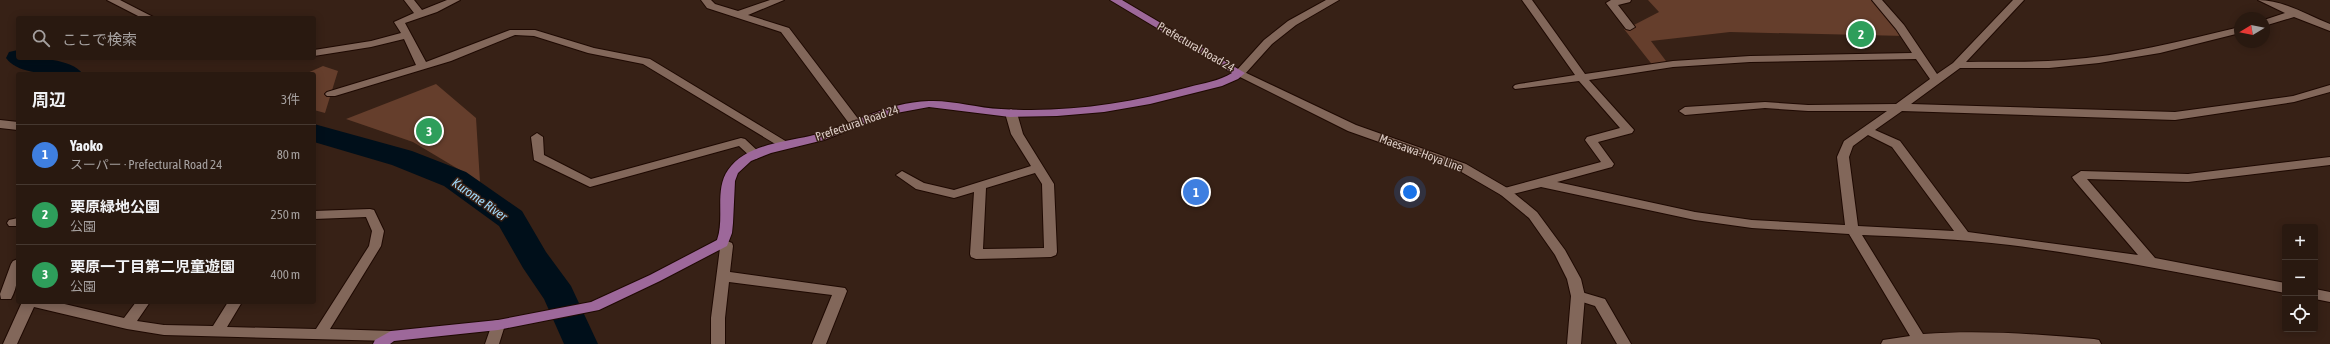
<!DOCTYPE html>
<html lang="ja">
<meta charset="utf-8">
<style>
:root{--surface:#291910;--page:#312219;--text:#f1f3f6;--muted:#a5a09f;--line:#453830;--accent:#d5b535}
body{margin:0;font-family:"Asap Condensed","Noto Sans JP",sans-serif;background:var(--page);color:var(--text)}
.controls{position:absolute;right:12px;bottom:12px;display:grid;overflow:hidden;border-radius:4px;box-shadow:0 2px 10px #0003}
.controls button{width:36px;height:36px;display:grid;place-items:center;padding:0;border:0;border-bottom:1px solid var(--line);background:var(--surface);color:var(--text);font:20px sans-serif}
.compass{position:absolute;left:2234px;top:12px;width:36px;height:36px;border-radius:50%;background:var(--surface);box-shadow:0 2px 10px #0003;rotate:260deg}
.you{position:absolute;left:1410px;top:192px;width:14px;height:14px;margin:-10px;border:3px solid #fff;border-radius:50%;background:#1a73e8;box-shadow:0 0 0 6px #1a73e833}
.badge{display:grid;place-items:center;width:26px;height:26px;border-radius:50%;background:var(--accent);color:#fff;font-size:13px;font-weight:700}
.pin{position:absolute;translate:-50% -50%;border:2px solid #fff;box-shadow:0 1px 4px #0006}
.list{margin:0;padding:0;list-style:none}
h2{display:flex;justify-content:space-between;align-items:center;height:52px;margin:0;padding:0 16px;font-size:17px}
h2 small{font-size:13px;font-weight:400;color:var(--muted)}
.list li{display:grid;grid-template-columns:26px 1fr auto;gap:12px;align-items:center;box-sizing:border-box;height:60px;padding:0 16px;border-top:1px solid var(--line)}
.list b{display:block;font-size:15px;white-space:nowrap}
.list p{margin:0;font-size:13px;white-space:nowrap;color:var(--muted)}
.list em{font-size:13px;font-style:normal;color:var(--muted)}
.icon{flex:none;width:22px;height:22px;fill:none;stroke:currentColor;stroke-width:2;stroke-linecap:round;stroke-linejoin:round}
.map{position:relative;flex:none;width:2330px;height:344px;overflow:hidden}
.search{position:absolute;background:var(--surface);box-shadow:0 2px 10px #0003;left:16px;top:16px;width:300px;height:44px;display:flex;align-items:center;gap:10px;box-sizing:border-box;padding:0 14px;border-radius:4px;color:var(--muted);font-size:15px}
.panel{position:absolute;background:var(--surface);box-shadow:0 2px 10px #0003;left:16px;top:72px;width:300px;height:232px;border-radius:4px}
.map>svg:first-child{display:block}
.green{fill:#653e2c}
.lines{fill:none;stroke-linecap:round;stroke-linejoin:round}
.river{fill:#000f1a;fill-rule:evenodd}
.street-casing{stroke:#1e0902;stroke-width:2}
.secondary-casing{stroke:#1e0902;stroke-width:2}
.primary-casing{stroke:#1e0902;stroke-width:2}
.street{fill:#82675a;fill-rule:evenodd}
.secondary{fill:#82675a;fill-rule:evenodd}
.primary{fill:#9d689a;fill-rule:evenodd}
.labels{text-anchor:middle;stroke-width:3;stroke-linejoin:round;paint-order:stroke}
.street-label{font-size:12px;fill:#decec7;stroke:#372116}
.water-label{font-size:13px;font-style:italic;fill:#a1d9fa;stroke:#372116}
</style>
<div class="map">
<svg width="2330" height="344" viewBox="0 0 2330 344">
<rect width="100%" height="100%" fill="#372116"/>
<path class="green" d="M1648,0H1877L1906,36L1730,32L1651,41L1669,65L1654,67L1624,29L1630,27L1659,12Z
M323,66L338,71L325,113L314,110V74H305Z
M436,84L476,118L480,182L413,142L346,119Z"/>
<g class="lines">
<path class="river" d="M18,50V58C36,58 71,58 83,74C62,74 19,77 6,58L9,52Z
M314,124L412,151L466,172L522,211L546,252L571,286L598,344H564L544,299L523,268L499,226L444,186L392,165L314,142Z"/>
<defs>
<path id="street" d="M107,0H120L155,18H142Z
M404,0H414L422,10L447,0H460L437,12L405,23L426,62L510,30H535L594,48L650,59L792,145L790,148H782L643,64L588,53L534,36L515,35L451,61L335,96H327L325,94L327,92L416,65L404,39L371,47L314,56V50L371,41L401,33L394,22L414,13Z
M701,0H711L715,4L738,11L770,0H784L748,15L789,28L859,120L861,123L859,126H851L781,32L707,8Z
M1326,0H1339L1296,25L1272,44L1244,75H1236L1235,73L1236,71L1264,40L1288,21Z
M1522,0H1532L1585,74L1673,61L1750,56L1912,53L1896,29L1872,0H1882L1904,25L1937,74L1953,63L2013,0H2024L1966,62C1999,61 2031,63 2064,60C2124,56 2181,41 2240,27V33L2160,53L2099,63L2049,68H1960L1911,104L2175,112L2293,96L2330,85V92L2294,102L2175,120L1902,111L1875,130L1900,141L1968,232L2138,255L2074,180L2072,177L2081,171L2188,174L2330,157V165L2188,182L2087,179L2155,258L2285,283V293C2194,275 2102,257 2010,245C1961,239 1911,237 1862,235L1923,334C1980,330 2037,334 2094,339L2099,340L2101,344H1881L1883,340L1910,336L1849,234L1752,228L1695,220L1541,187L1505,196L1501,195L1499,192L1501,189L1601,162L1585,140L1587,137L1620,128L1579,81L1515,89L1513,87L1515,85L1519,84L1575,75ZM1916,59L1930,79L1896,104L1808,105L1765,102L1685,107L1679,111L1685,115L1765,108L1808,111H1887L1844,141L1837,157L1845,225L1752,220L1695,212L1557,182L1612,167L1614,164L1598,142L1632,133L1634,130L1589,80L1673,67L1750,62ZM1868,135L1892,147L1954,231L1858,226L1849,157L1853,146Z
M1631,0L1630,2L1618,5L1635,27L1630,30L1626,29L1606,3L1611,0Z
M2258,0C2283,0 2307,15 2330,24V31L2294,17L2264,26V20L2285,13Z
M1011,109L1017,113L1023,134L1054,184L1057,252L1056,255L1051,257L976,259L971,257L970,254L974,192L954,198L916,189L896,175L902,171L924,183L954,190L1031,166L1011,134L1005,113ZM1035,173L1042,184L1044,248L983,249L986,188Z
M0,120L18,122V130L0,128Z
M537,133L543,137L544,155L591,179L741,138L745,139L762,155L756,159L752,158L739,146L590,187L534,160L531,137Z
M370,209L374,210L384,231L381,246L330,329L391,331L396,332L398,336L396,340L391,341L164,335L127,329L34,307L17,344H3L22,302H56L124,318L136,302H150L137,321L164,325L213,326L228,302H242L227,327L316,329L369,246L372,231L366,217L314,219V211Z
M18,218V226H9L7,223L9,220Z
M722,239L732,243L733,246L730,272L845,288L847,291L826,344H812L832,295L729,282L725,318V344H711V318L720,248L716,243L717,240Z
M18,259C18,274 18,286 11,299H1L0,294L11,264L13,261Z
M2315,289L2330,292V302L2315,299Z
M1578,291L1605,299L1631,344H1617L1595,306L1573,299L1571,296L1573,293Z
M498,320L503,321L505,325L499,344H485L493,321Z"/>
<path id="secondary" d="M1240,70L1356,125L1466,164L1509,189L1537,212L1565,250L1581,279L1585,296L1581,344H1567L1571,296L1567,279L1555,255L1529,218L1501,195L1458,170L1348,131L1236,75L1235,73Z"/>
<path id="primary" d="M1110,0H1122L1245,73L1238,79L1222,86L1150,104L1104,112L1057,116L1010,117L929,107L891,114L824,140L771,153L751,161L738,173L735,181L733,223L732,233L727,246L660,281L599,310L498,330L394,341L390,344H373L375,340L391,331L498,320L591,302L650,275L717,240C725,218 714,190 728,170C745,145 783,142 810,136C850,126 886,102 929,101C953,100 977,108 1001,109C1064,113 1128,104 1189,87C1204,83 1219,81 1232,73Z"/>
</defs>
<use href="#street" class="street-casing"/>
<use href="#secondary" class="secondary-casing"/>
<use href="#primary" class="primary-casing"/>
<use href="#street" class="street"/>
<use href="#secondary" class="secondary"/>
<use href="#primary" class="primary"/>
</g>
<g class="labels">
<g class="street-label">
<text transform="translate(1196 47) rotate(30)" y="4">Prefectural Road 24</text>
<text transform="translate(857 123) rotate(-19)" y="4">Prefectural Road 24</text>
<text transform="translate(1421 153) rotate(20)" y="4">Maesawa-Hoya Line</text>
</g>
<g class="water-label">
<text transform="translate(480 199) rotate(35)" y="5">Kurome River</text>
</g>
</g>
</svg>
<div class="controls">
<button>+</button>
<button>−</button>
<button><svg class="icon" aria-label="locate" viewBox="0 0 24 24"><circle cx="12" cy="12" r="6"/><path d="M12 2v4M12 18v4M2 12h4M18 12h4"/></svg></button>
</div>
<svg class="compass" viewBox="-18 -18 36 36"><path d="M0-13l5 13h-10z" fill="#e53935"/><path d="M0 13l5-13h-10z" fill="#a5a09f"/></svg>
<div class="you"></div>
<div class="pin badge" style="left:1196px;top:192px;background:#3f7fe0">1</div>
<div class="pin badge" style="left:1861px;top:34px;background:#2e9e5b">2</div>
<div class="pin badge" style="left:429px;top:131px;background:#2e9e5b">3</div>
<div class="search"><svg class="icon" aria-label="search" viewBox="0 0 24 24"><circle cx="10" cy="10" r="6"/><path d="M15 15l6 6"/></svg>ここで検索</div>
<section class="panel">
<h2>周辺<small>3件</small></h2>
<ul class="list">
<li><span class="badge" style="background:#3f7fe0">1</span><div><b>Yaoko</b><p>スーパー · Prefectural Road 24</p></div><em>80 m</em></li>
<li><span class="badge" style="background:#2e9e5b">2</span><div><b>栗原緑地公園</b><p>公園</p></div><em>250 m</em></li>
<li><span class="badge" style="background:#2e9e5b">3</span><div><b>栗原一丁目第二児童遊園</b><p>公園</p></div><em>400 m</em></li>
</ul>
</section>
</div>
